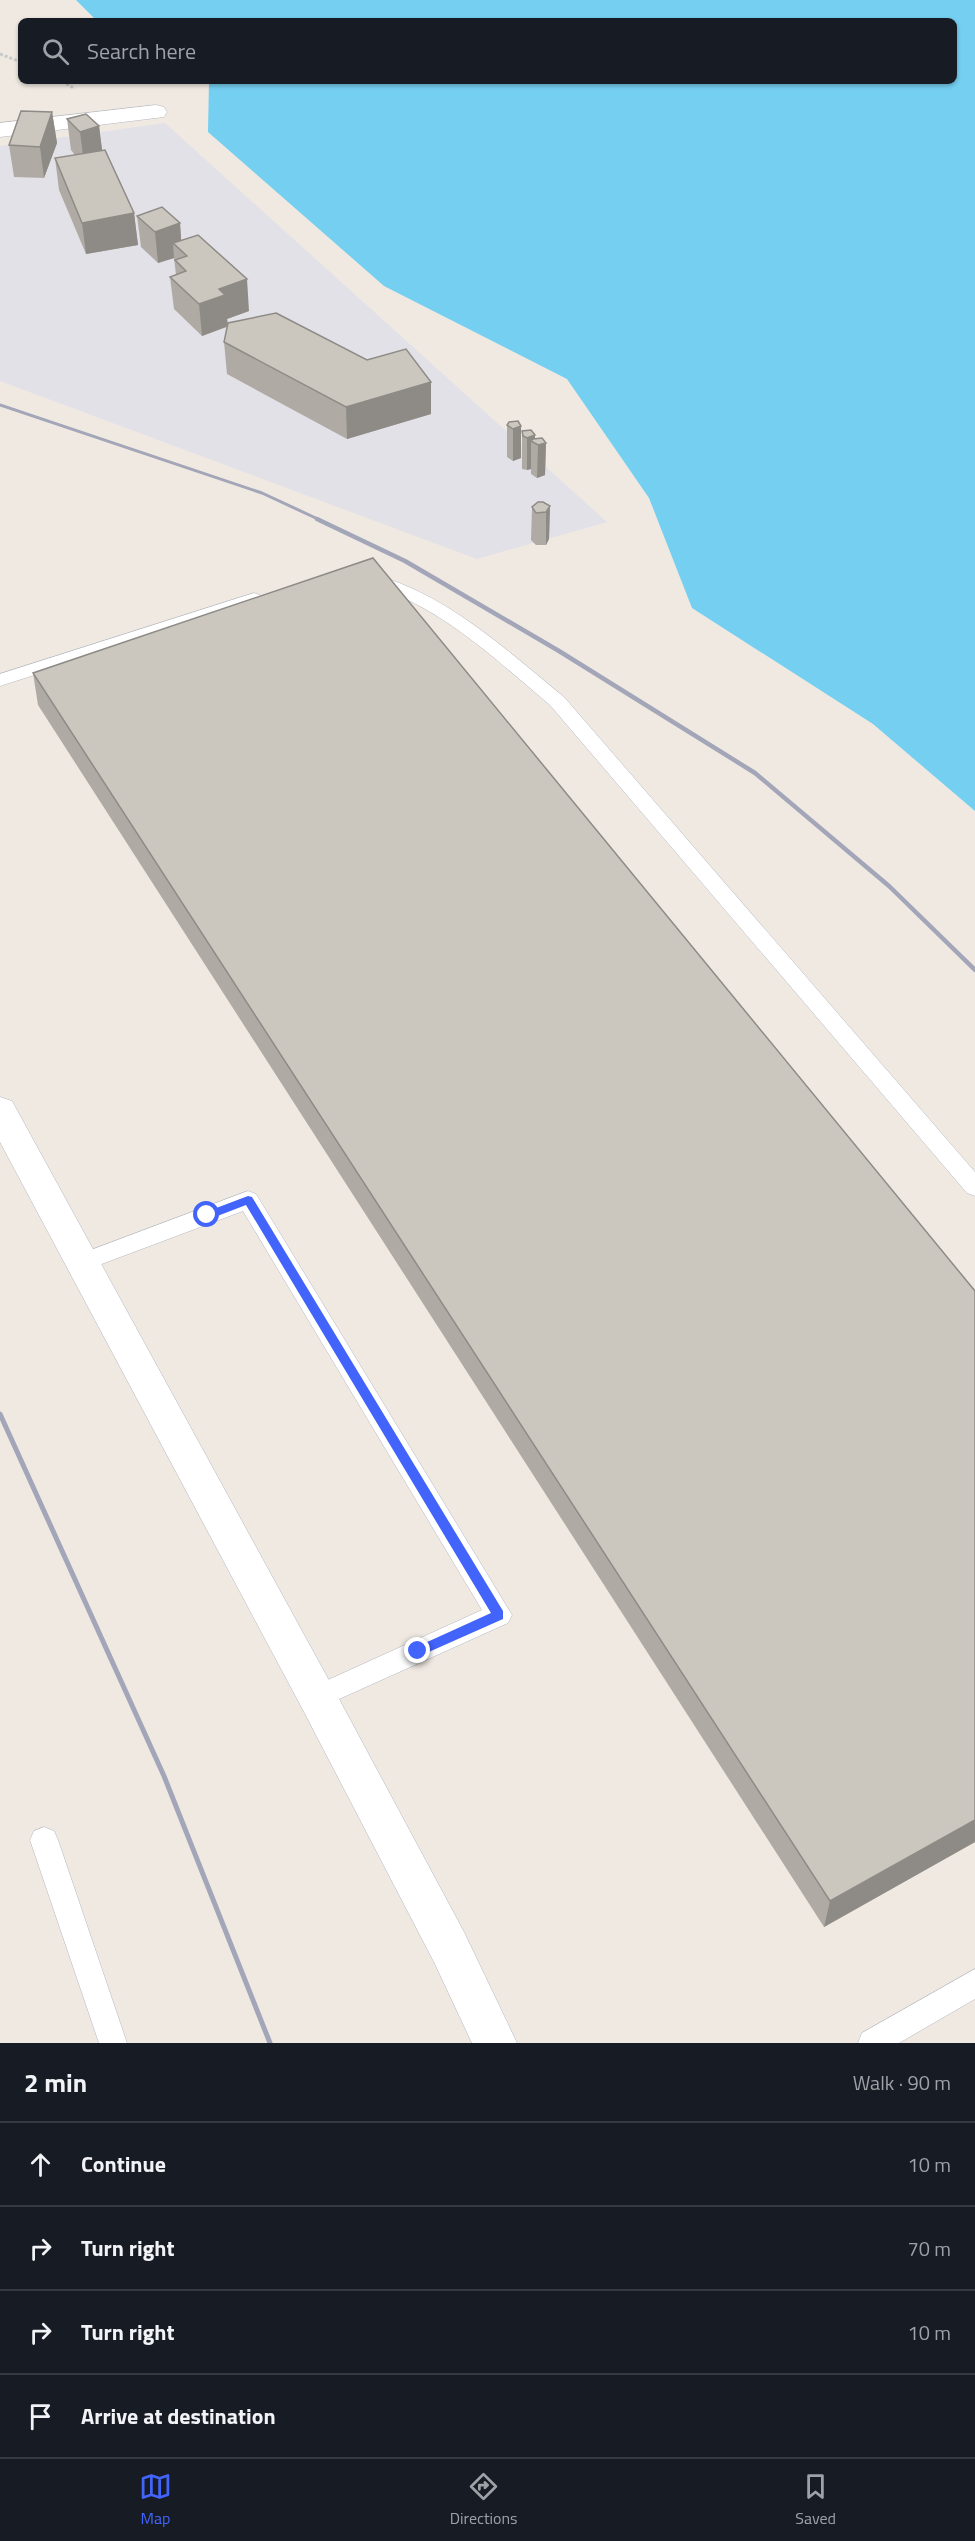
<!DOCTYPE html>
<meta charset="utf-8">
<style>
:root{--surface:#171b24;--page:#242831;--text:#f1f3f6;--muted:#9ea1a6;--line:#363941;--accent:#4264fb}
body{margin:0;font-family:"Titillium Web",sans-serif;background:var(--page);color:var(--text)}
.stop{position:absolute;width:18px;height:18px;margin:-14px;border:4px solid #4264fb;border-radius:50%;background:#fff}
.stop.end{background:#4264fb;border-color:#fff;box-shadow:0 2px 6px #0008}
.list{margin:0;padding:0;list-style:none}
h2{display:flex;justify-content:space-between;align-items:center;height:78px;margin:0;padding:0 24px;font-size:26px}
h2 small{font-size:20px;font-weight:400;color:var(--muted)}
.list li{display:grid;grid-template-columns:39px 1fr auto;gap:18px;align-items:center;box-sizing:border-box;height:84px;padding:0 24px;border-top:2px solid var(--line)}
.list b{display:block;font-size:22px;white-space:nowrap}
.list em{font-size:20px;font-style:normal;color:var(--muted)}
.icon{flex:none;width:33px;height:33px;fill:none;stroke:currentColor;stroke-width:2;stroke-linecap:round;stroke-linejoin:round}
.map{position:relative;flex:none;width:975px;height:2043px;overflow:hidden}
.search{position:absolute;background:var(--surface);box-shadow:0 2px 4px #0004;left:18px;right:18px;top:18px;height:66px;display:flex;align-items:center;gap:15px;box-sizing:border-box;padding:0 21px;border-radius:9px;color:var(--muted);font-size:22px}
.sheet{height:414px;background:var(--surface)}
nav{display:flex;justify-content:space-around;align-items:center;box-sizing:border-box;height:84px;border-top:2px solid var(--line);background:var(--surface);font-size:16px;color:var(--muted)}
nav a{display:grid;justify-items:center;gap:3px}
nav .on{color:var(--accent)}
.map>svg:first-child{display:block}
.industrial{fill:#e3e1e8}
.water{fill:#75cff0}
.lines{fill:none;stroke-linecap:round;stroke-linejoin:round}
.service-casing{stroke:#b4b7c1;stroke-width:1}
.minor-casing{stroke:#b4b7c1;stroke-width:1}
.path{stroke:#c9c9c9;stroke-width:3;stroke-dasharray:3 2;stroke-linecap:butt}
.service{fill:#fff;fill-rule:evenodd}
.minor{fill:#fff;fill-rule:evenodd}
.rail-far2{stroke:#a3a6b8;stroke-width:3}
.rail-far1{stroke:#a3a6b8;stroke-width:4.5}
.rail{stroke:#a3a6b8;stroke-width:5}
.wall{fill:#afaba4}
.shaded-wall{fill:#8e8b86}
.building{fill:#cbc7bf;stroke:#8e8b86;stroke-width:1.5}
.route{fill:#4264fb}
</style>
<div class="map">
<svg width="975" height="2043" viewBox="0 0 975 2043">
<rect width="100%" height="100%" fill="#efe9e1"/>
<path class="industrial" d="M165,123L607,522L477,559L0,381V146Z"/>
<path class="water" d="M76,0H975V811L873,724L692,608L649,498L567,379L384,286L208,132L209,81H954V21H97Z"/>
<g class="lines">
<defs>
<path id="service" d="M372,574C447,594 505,649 564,697L975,1172V1196L967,1193L550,705C495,659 437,603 366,584L363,580L366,576Z
M254,593L260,595L263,599L260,603L0,686V674Z
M248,1191L256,1194L512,1615L508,1623L317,1709L308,1705L304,1697L308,1689L482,1610L243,1211L83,1271L75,1268L72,1262L75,1256Z
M44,1827L54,1831L58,1840L127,2043H99L30,1840L34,1831Z
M975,1969V1999L899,2043H858L862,2033Z"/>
<path id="minor" d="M156,105L164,107L167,112L164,117L0,137V123Z
M0,1097L12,1101L331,1684L464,1932L517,2043H472L434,1962L303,1710L0,1142Z"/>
</defs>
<use href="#service" class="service-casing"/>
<use href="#minor" class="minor-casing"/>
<path class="path" d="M0,54L21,62
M62,81L75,89"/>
<use href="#service" class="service"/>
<use href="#minor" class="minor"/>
<path class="rail-far2" d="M0,405L262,493L320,520"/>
<path class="rail-far1" d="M317,519L405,561L559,651L755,773L889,886L975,970"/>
<path class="rail" d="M0,1414L164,1776L270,2043"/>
</g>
<path class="wall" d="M52,112L57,143L44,178L14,177L9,145Z
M67,119L99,126L102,150L134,213L138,245L86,254L59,190L55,158L75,155L71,150Z
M137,216L180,223L181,240L249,311L227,319L228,324L431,414L347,439L227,374L224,342L227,327L202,336L174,309L170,277L176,275L174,258L158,263L141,247Z
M507,425L521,426V458L513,461L507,457Z
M522,431L535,439L546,443L545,475L537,478L531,474V469L527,470L522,469Z
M550,506L549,539L546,545H536L531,540L532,507Z
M33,673L975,1842L824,1927L38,705Z"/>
<path class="shaded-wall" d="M52,112L57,143L44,178L40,147Z
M99,126L103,157L84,163L80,132Z
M134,213L138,245L86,254L82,223Z
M180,223L182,252L173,243L174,258L158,263L155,232Z
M247,279L249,311L227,319L228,326L202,336L199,304L219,289Z
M431,382V414L347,439L346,407Z
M521,426V458L513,461V429Z
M535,435V443L531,441V469L527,470V438Z
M546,443L545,475L537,478L538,445Z
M550,506L549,539L546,545V512Z
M975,1820V1842L824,1927L830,1901Z"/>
<path class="building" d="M21,111L52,112L40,147L9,145Z
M86,114L99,126L80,132L67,119Z
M105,150L134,213L82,223L55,158Z
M162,207L180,223L155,232L137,216Z
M198,235L247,279L219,289L225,295L199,304L170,277L186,271L175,260L187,256L173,243Z
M276,313L367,360L406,349L431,382L346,407L224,342L228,323Z
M518,421L521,426L513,429L507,425L509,422Z
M531,430L535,435L527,438L523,436L522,431Z
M542,438L546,443L538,445L531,441L533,439Z
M538,502H543L550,506L546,512L536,513L532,507Z
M373,558L975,1291V1820L830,1901L33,673Z"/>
<path class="route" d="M248,1196L252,1197L503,1611V1619L422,1655H414V1648L491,1613L246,1205L207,1220L201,1215L203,1213Z"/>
</svg>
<div class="stop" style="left:207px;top:1215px"></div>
<div class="stop end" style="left:418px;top:1651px"></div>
<div class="search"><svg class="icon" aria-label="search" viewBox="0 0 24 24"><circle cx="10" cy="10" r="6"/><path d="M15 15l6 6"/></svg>Search here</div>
</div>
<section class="sheet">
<h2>2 min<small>Walk · 90 m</small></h2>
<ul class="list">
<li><svg class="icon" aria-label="ahead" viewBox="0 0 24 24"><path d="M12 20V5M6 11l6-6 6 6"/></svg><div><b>Continue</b></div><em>10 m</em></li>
<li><svg class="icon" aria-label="right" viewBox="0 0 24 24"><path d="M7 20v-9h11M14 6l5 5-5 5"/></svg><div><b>Turn right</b></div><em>70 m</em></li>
<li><svg class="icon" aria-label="right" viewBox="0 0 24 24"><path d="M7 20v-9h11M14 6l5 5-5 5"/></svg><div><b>Turn right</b></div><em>10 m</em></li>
<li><svg class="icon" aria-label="arrive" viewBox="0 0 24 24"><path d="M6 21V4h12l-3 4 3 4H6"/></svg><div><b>Arrive at destination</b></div></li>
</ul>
</section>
<nav>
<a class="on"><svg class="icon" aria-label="map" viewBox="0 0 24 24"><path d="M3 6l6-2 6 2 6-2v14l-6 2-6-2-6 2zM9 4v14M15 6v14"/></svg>Map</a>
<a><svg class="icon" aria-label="directions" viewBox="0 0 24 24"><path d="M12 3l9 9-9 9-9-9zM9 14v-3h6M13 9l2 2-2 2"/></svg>Directions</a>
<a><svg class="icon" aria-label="saved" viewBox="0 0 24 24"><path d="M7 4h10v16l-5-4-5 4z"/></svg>Saved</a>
</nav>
